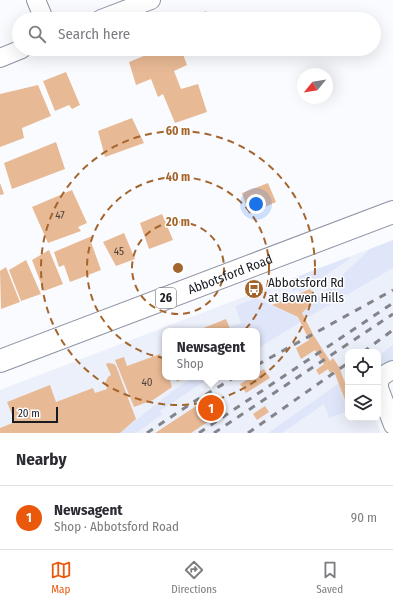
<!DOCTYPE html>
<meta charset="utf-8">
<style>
:root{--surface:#fff;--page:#f2f2f3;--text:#2b2b33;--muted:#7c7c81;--line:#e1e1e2;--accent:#ea580c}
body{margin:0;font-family:"Fira Sans Condensed",sans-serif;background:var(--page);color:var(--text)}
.controls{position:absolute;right:12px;bottom:12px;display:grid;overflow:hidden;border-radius:8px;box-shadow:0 4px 16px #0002}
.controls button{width:36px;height:36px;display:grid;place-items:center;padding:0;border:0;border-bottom:1px solid var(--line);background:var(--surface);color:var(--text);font:20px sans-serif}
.compass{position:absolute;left:297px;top:68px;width:36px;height:36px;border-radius:50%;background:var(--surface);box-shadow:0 4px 16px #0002;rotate:240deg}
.scale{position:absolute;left:12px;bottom:10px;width:46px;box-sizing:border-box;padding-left:4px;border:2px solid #191b21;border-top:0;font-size:11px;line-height:14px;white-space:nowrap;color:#191b21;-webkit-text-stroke:3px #fff;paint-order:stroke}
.you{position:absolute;left:256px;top:204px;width:14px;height:14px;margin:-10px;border:3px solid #fff;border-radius:50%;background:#1a73e8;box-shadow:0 0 0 6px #1a73e833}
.badge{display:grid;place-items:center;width:26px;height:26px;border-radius:50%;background:var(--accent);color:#fff;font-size:13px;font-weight:700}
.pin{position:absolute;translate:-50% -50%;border:2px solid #fff;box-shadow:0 1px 4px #0006}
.popup{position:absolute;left:162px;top:328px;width:98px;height:52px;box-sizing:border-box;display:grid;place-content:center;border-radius:8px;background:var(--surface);filter:drop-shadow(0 1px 3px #0005);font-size:13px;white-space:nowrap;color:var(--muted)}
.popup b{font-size:15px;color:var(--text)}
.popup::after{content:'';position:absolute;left:50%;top:100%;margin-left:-8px;border:8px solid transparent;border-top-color:var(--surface)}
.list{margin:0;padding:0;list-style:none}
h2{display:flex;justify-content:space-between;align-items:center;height:52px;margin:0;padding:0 16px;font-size:17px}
h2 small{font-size:13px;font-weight:400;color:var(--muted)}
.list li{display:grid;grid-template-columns:26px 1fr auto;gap:12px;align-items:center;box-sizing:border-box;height:64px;padding:0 16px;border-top:1px solid var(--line)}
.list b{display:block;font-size:15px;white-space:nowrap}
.list p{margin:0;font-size:13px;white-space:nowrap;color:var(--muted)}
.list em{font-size:13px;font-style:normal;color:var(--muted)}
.icon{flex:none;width:22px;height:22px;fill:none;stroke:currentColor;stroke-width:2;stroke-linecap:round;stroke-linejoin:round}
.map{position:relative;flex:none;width:393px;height:433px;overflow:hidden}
.search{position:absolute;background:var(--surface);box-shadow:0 4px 16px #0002;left:12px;right:12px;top:12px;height:44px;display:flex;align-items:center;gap:10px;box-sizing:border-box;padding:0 14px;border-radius:22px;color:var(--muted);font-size:15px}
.sheet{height:116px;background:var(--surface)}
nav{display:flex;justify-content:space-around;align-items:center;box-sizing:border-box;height:56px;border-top:1px solid var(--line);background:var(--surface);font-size:11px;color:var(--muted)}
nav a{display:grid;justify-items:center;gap:2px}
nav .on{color:var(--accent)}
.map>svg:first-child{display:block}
.built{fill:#ecf0fa;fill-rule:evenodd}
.green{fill:#e0e6fa}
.building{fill:#e8b995}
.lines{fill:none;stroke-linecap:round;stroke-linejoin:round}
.minor-casing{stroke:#8c92a3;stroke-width:20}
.highway-casing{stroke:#8c92a3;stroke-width:24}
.minor{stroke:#fff;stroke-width:18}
.highway{stroke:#fff;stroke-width:22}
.rail{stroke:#828489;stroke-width:3;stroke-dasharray:7 7;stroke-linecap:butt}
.ring{fill:none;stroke:#a4652c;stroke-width:2;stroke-dasharray:7 5}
.labels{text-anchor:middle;stroke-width:3;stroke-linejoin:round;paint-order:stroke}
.number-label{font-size:11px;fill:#4d423e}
.shield{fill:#fff;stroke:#5e5f64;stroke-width:1}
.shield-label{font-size:12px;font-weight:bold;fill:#191b21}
.street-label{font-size:13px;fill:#191b21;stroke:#fff}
.poi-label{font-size:13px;fill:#191b21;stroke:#fff;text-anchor:start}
.centre{fill:#a4652c;stroke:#fff;stroke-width:2}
.ring-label{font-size:12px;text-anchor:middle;font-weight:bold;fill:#a4652c;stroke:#fff;stroke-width:3;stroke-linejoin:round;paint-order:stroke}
</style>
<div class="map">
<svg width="393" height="433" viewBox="0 0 393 433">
<rect width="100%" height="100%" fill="#fafbff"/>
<path class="built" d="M393,240V361L378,367V352H348V418H375L381,433H0V390ZM165,331H257V377H165Z"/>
<path class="green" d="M393,240V268L307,318L257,349V331H231L229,327L241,323L235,306L256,298L298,317L303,315L302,313L370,249Z
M349,257L351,258L300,293L298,289L293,291L289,280Z
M393,345V361L378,367V356Z
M195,377H211L160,411L163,414L136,433H120L174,390Z
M348,377V387L341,392L348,411L329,418L324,404L282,433H268Z"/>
<path class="building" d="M206,11L208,17L211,15L213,19H187Z
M161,49H181L187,65L174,71L181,89L198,84L207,112L175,123L163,94L158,97L151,79L136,85L129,62Z
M194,49H203L195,52Z
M66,72L80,105L72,109L69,105L55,111L43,81Z
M38,85L51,116L22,128L24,138L0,147V94Z
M132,118L144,143L105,157L98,131Z
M56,142L65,169L12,189L4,163Z
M0,183L4,194L0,195Z
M268,183L276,202L249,214L242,193Z
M72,190L87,223L78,227L81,231L48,243L32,207Z
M162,214L173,240L149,249L140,223Z
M124,233L135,259L116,266L103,242Z
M92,236L91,242L101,270L70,282L64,265L59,267L54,252Z
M49,250L63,284L44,291L32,260Z
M26,260L41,294L21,301L9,270Z
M6,267L20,302L1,309L0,271Z
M310,289L317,298L302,313L314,336L330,361L333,358L339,367L348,391V408L334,371L330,373L328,369L319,375L316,370L324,364L315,350L301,359L296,348L309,340L298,317L272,305Z
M226,319L231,331H196Z
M165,343V352L162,344Z
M160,354L165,367V377H169L172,387L153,400L134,407L115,360L124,357L127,366Z
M108,363L114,364L116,366L136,419L120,433H0V428L15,422L7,402L50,385L56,402L93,388L95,393L107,389L105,383L108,377L111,375L106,364Z
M264,369L270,378L246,393L240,384L252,377H257V373Z
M175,377H185L177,382Z
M210,397L221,413L191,433H155Z
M265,406L269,412L257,420L253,414Z"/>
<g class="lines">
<defs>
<path id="minor" d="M36,0L44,19
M101,19L151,0
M0,58L22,49
M393,370C384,374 378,378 379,388L393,425"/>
<g id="highway">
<path id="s1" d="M0,361L393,212"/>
</g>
</defs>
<use href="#minor" class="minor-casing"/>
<use href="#highway" class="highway-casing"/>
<use href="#minor" class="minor"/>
<use href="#highway" class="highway"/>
<path class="rail" d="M363,352L393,330
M257,365L393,290
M147,433L195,401L235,377
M199,433L393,303
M214,433L393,314
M248,433L348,363"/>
</g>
<g class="ring">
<circle cx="178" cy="268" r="46"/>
<circle cx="178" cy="268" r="91"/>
<circle cx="178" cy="268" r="137"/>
</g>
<defs>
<symbol id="bus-disc" viewBox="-11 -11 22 22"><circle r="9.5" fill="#a4652c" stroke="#fff"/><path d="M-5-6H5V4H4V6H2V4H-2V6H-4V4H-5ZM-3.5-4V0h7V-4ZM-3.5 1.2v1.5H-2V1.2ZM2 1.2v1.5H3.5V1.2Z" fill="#fff"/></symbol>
</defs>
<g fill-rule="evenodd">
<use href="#bus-disc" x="243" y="278" width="22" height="22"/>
</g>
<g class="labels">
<g class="number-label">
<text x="60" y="219">47</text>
<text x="119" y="255">45</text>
<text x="147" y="386">40</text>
</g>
<rect class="shield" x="156" y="288" width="20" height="20" rx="3"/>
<g class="shield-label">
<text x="166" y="302">26</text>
</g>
<g class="street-label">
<text dy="5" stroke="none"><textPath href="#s1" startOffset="246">Abbotsford Road</textPath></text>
</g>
<g class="poi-label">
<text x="268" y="287">Abbotsford Rd<tspan x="268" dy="15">at Bowen Hills</tspan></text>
</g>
</g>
<circle cx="178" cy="268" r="6" class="centre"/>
<g class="ring-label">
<text x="178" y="135">60 m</text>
<text x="178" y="181">40 m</text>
<text x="178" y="226">20 m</text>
</g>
</svg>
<div class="controls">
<button><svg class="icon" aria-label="locate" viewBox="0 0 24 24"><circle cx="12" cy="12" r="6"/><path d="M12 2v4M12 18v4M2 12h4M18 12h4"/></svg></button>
<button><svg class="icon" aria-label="layers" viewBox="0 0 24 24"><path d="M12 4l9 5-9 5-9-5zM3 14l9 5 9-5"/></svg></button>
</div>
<svg class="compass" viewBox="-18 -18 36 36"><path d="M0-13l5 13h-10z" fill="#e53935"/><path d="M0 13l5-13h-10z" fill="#7c7c81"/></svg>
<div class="scale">20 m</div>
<div class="you"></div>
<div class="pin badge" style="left:211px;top:408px">1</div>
<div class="popup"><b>Newsagent</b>Shop</div>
<div class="search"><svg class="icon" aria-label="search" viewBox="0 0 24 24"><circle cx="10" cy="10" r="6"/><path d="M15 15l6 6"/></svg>Search here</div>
</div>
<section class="sheet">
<h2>Nearby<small></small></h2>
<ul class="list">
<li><span class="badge">1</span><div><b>Newsagent</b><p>Shop · Abbotsford Road</p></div><em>90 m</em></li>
</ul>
</section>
<nav>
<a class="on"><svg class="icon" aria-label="map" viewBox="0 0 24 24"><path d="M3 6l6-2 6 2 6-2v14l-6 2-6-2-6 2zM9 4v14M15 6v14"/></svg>Map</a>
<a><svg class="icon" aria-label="directions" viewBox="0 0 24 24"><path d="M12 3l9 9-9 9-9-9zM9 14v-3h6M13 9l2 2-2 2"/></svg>Directions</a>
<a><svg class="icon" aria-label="saved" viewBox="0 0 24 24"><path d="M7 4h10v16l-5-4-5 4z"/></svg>Saved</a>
</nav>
